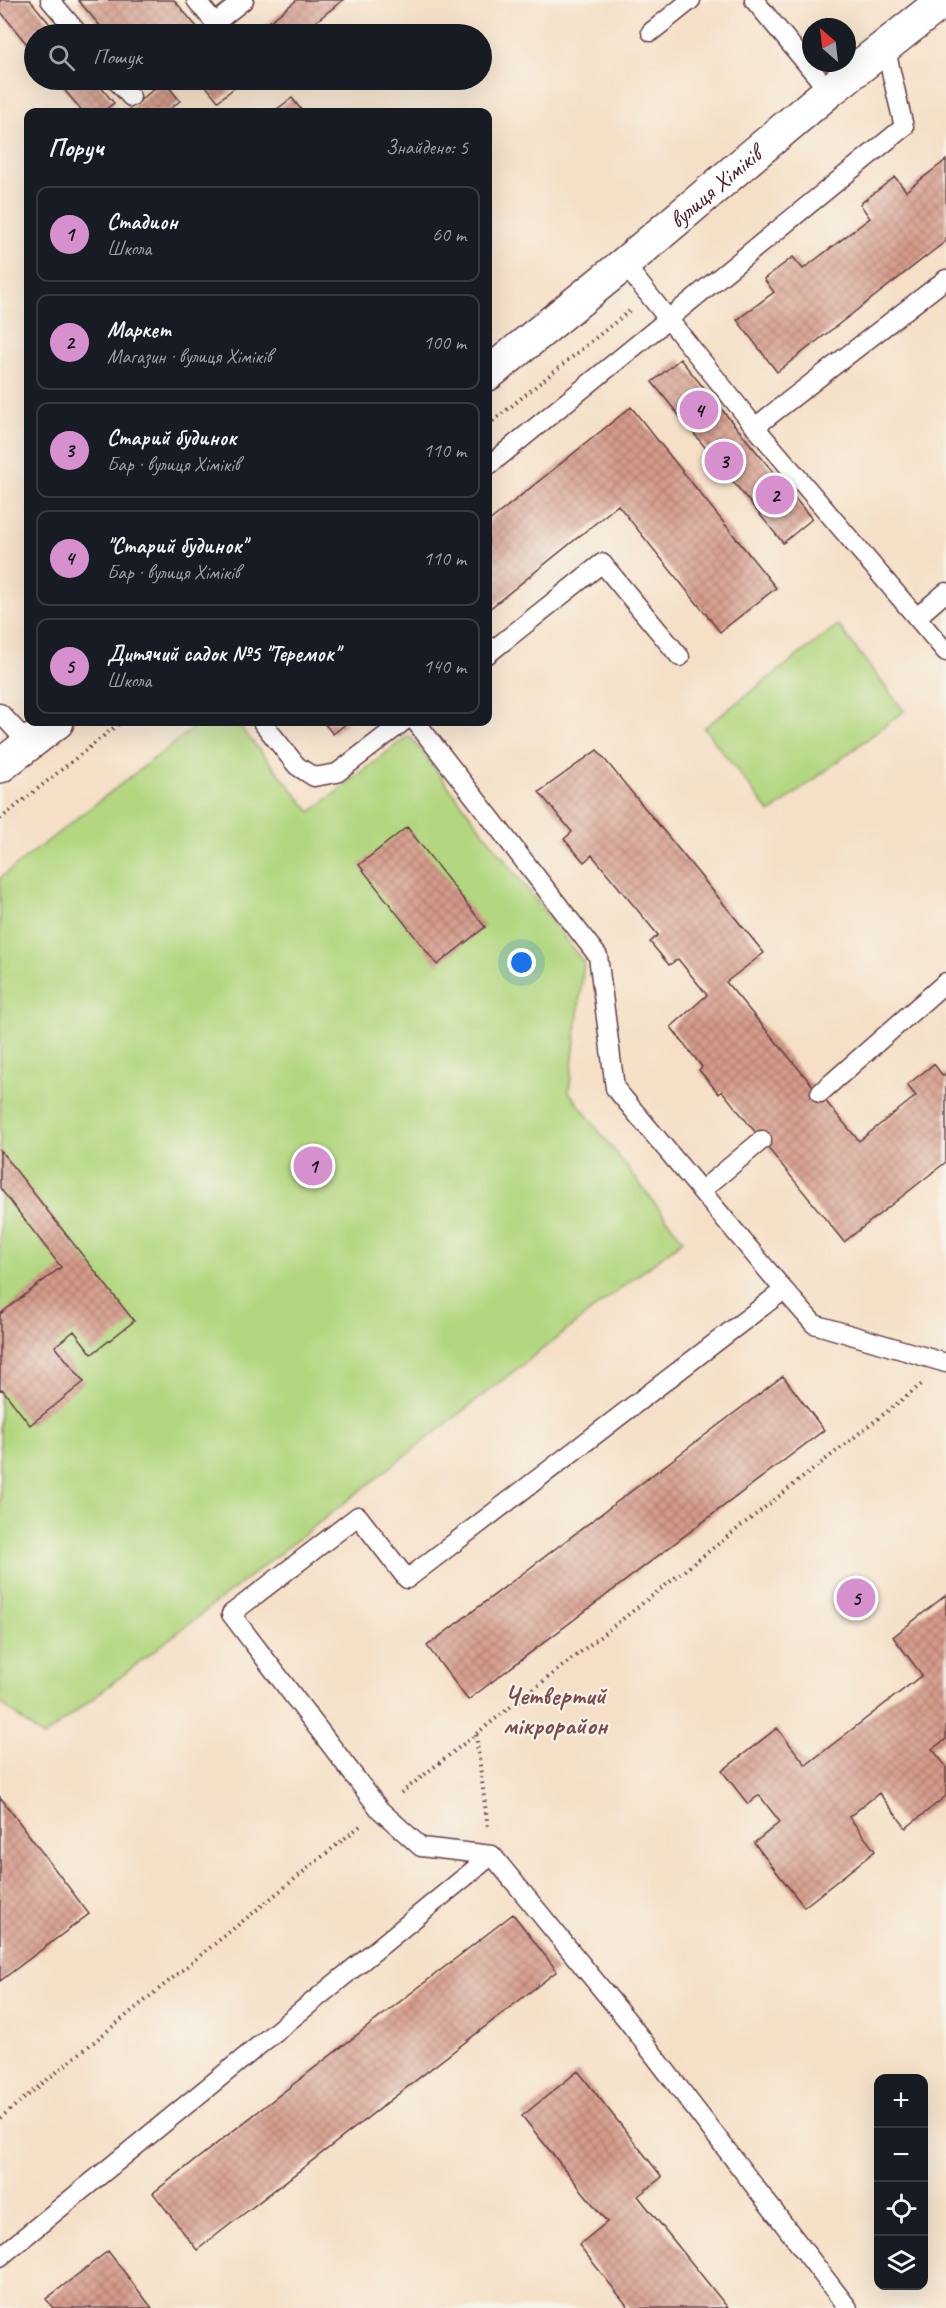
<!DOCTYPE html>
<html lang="uk">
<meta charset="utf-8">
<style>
:root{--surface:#171b24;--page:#20242c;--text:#f1f3f6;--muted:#9ea1a6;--line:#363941;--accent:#d690ce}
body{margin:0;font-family:Caveat,sans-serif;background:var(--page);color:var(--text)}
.controls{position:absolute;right:18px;bottom:18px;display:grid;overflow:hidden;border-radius:12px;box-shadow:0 6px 24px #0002}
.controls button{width:54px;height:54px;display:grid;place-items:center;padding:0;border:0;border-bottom:2px solid var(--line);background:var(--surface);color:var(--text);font:30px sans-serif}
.compass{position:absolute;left:802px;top:18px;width:54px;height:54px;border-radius:50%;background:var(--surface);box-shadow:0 6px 24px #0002;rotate:332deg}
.you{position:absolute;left:522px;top:963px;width:21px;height:21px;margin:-15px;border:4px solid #fff;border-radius:50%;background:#1a73e8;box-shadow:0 0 0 9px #1a73e833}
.badge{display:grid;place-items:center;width:39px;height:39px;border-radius:50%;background:var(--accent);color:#111;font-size:20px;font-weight:700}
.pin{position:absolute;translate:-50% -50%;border:3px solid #fff;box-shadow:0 2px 6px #0006}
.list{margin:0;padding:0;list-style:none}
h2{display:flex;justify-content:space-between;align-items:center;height:78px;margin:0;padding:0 24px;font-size:26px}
h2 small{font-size:20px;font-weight:400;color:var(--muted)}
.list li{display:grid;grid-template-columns:39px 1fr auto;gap:18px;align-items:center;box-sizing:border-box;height:96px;margin:0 12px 12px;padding:0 12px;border:2px solid var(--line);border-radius:12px}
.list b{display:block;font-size:22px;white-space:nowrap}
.list p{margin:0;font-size:20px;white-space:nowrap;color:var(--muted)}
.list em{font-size:20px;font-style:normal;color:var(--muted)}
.icon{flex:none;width:33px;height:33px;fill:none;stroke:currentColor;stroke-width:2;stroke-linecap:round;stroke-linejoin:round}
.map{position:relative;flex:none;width:946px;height:2308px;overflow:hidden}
.search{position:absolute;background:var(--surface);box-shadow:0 6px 24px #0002;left:24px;top:24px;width:468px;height:66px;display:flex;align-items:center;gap:15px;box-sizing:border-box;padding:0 21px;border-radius:33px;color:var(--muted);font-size:22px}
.panel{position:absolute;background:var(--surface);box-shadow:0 6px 24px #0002;left:24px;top:108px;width:468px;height:618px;border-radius:12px}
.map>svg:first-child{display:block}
.garden{fill:#b2d780;stroke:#7e7b56;stroke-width:1.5}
.building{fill:url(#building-cross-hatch)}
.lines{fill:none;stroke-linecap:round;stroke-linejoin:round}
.lane-casing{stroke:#643c42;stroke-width:21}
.street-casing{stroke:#643c42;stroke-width:36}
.path{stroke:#643c42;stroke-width:4;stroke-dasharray:1.5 4.5;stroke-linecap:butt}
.lane{stroke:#fff;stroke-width:18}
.street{stroke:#fff;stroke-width:33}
.labels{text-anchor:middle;stroke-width:4.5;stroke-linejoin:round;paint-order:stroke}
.street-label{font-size:24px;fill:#4a1f2b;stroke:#f7f3e8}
.neighbourhood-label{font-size:26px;font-weight:bold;fill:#7b4a4d;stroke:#f7f3e8}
</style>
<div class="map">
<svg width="946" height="2308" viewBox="0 0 946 2308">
<defs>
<pattern id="building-cross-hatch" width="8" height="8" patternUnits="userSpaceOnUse" patternTransform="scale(1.5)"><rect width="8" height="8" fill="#d59b8b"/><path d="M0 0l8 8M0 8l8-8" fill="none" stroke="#af7e72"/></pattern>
</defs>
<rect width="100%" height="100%" fill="#f7f3e8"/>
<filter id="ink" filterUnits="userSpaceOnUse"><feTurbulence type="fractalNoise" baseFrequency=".0167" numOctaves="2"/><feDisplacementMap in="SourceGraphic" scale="12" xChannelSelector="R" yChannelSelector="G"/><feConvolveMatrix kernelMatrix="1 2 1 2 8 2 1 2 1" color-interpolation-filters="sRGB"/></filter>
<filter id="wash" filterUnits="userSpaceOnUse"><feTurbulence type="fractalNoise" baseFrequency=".008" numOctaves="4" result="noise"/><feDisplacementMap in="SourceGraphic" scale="24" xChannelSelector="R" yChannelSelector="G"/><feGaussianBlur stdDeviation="1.35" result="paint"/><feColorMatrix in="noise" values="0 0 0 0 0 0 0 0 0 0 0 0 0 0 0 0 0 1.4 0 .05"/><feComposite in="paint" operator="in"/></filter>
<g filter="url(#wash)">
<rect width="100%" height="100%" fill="#f5e0c7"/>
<path class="garden" d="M838,625L904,711L770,813L704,728Z
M201,722H236L311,812L409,735L584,963L569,1092L683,1240L43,1737L0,1702V878Z"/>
<g id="blocks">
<path class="building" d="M0,0H30L58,34H34V53L0,11Z
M78,0H174L203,34H107Z
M297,0H343L300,34H254Z
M56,80H95L114,103L102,112H83Z
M144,80H164L152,89Z
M201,80H244L218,101Z
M164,81L180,101L166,112H126Z
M292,98L303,112H273Z
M946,160V241L777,372L737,320L774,292L764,279L793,257L803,269L870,218L860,204L895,177L906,191Z
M680,359L812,519L783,543L652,382Z
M631,407L776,588L720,632L618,505L488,610V522Z
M323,722H348L333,734Z
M597,750L764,953L726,982L859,1141L916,1096L907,1085L934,1064L943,1076L946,1073V1162L844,1242L722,1091L719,1094L699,1070L702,1067L671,1027L707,995L678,959L669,965L650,942L658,935L592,855L584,862L564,839L572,832L539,792Z
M407,827L485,927L437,965L359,865Z
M0,1150L134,1321L92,1354L74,1331L55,1346L84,1382L30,1425L2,1389L0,1390V1314L61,1267L0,1188Z
M783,1376L824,1430L468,1700L427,1646Z
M946,1595V1739L932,1749L946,1766V1796L906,1828L879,1793L849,1817L875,1851L804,1907L754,1843L780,1822L759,1795L748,1804L722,1771L777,1728L806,1765L922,1675L893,1637Z
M0,1797L89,1914L0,1981Z
M513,1914L557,1971L197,2250L153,2193Z
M578,2071L662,2177L638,2196L728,2308H629L579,2245L607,2222L522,2116Z
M108,2251L152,2308H53L46,2299Z"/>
</g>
</g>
<g filter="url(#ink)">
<use href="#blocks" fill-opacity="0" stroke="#643c42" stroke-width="1.5"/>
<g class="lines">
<defs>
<path id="lane" d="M50,0L79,34
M196,0L215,23L244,0
M754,0L829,91
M651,32L691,0
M116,80L131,97
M624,264L755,427L946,652
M755,427L946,279
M488,466L904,127L885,46
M917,617L946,592
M488,654L602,563L680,657
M0,713L29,744
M262,722L297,766L314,777L337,773L403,722
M416,722L598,956L615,1088L784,1290L407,1579L358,1516L231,1614L380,1810L421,1847L492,1855L627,2020L848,2308
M820,1093L946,982
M702,1190L762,1140
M784,1290L814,1324L946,1363
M0,2257L492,1855"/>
<g id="street">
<path id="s1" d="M488,374L624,264L829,91L944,0"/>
<path d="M0,766L57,722"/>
</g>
</defs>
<use href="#lane" class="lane-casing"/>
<use href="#street" class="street-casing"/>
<path class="path" d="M488,425L629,311
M0,819L121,722
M476,1735L488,1828
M401,1793L922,1384
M0,2118L360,1826"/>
<use href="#lane" class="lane"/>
<use href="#street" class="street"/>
</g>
</g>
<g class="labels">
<g class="street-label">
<text dy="8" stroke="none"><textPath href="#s1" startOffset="294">вулиця Хіміків</textPath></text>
</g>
<g class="neighbourhood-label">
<text x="555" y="1704">Четвертий<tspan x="555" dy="30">мікрорайон</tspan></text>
</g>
</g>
</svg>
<div class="controls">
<button>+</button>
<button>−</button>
<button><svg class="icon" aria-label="locate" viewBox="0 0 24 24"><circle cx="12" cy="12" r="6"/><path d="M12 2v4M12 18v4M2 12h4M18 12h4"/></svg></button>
<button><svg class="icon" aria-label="layers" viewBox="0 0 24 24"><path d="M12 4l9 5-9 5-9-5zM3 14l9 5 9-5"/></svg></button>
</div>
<svg class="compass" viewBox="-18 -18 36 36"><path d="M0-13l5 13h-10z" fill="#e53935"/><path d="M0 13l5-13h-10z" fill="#9ea1a6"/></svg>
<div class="you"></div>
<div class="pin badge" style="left:313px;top:1166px">1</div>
<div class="pin badge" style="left:775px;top:495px">2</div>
<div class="pin badge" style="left:724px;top:461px">3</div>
<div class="pin badge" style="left:699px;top:410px">4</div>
<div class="pin badge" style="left:856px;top:1598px">5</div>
<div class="search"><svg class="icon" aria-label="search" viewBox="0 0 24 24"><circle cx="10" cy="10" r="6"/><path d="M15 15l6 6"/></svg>Пошук</div>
<section class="panel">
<h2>Поруч<small>Знайдено: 5</small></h2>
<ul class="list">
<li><span class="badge">1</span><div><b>Стадион</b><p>Школа</p></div><em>60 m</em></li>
<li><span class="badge">2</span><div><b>Маркет</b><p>Магазин · вулиця Хіміків</p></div><em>100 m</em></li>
<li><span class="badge">3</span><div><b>Старий будинок</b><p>Бар · вулиця Хіміків</p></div><em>110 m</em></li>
<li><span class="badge">4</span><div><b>&quot;Старий будинок&quot;</b><p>Бар · вулиця Хіміків</p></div><em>110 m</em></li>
<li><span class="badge">5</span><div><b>Дитячий садок №5 &quot;Теремок&quot;</b><p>Школа</p></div><em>140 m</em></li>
</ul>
</section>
</div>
